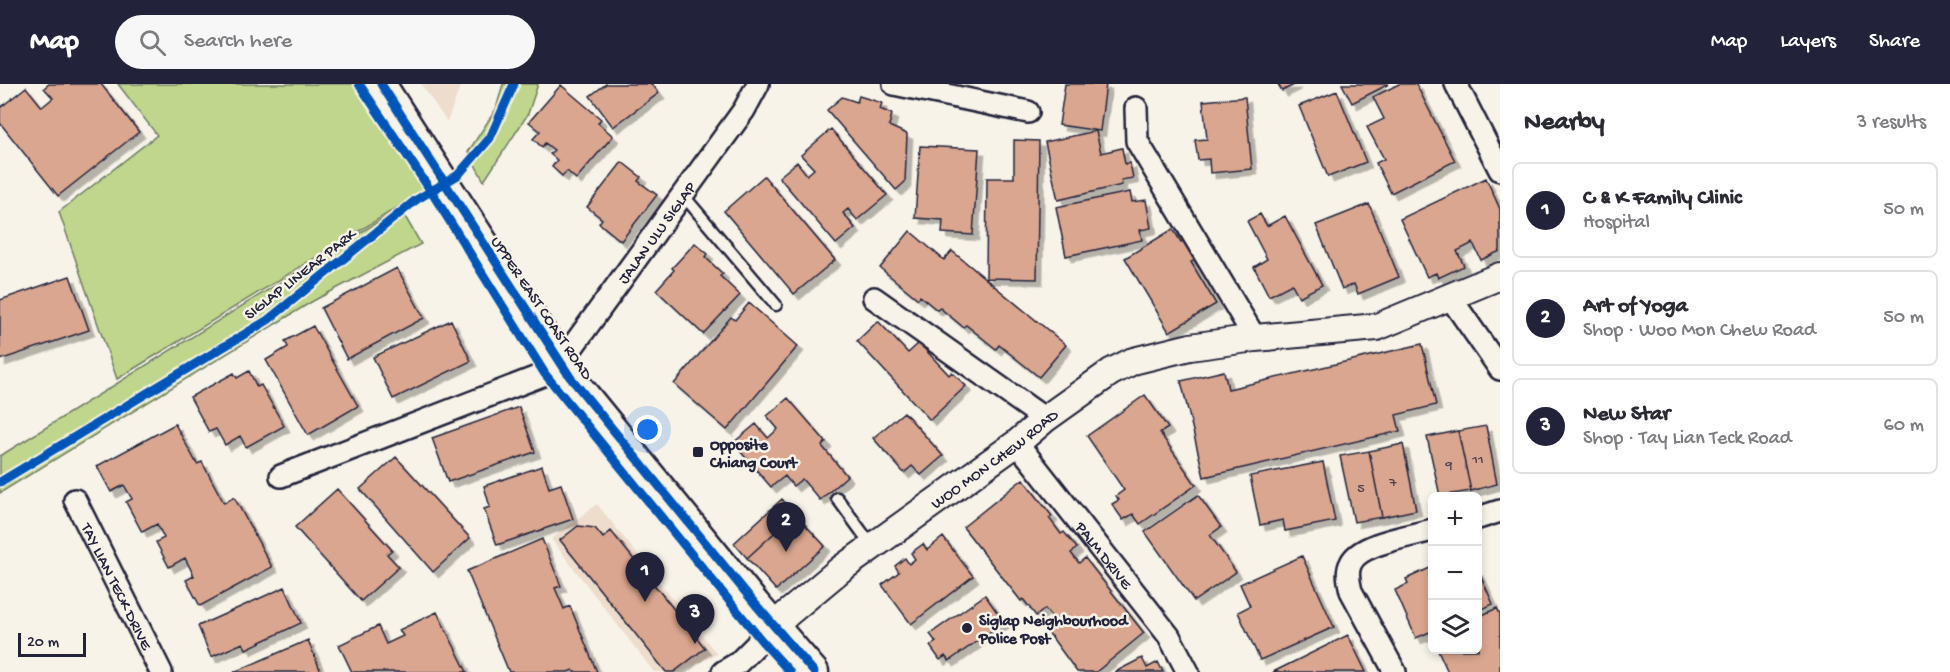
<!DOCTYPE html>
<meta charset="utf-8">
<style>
:root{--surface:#fff;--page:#f7f7f7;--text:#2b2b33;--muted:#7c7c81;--line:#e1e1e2;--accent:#22223b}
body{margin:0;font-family:"Gochi Hand",sans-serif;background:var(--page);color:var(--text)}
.controls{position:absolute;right:18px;bottom:18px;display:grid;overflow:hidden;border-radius:9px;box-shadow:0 3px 9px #0003}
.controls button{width:54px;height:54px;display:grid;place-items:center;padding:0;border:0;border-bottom:2px solid var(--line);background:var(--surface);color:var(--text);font:30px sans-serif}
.scale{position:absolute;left:18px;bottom:15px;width:68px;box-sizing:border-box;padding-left:6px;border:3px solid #22223b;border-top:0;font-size:16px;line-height:21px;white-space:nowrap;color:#22223b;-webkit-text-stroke:4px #f7f3e8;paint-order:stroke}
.you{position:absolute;left:648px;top:346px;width:21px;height:21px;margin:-15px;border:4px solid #fff;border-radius:50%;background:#1a73e8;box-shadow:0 0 0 9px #1a73e833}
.badge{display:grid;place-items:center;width:39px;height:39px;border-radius:50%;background:var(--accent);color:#fff;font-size:20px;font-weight:700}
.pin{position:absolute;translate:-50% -50px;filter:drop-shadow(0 2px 3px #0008)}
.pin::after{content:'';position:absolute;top:32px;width:21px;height:18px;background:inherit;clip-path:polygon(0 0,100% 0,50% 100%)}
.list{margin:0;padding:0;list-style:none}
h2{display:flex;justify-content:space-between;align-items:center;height:78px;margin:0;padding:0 24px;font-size:26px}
h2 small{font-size:20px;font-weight:400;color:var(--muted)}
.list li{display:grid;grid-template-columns:39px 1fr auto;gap:18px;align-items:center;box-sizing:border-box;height:96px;margin:0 12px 12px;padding:0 12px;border:2px solid var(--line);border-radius:9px}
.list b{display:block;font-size:22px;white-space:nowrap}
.list p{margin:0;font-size:20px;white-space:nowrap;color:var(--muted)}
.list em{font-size:20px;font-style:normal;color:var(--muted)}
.icon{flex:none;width:33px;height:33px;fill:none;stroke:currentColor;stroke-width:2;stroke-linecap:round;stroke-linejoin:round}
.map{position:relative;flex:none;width:1500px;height:588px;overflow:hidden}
header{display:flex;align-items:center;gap:36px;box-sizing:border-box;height:84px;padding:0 30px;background:var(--accent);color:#fff}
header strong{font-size:28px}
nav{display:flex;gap:33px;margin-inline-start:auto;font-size:21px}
.search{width:420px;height:54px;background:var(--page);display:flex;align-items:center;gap:15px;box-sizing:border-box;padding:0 21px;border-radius:33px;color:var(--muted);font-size:22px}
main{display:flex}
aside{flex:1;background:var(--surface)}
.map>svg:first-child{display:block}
.built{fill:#eedccd}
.green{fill:#bfd68c;stroke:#707c64;stroke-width:1.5}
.building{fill:#daa68f;stroke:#22223b;stroke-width:1.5;filter:url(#shadow)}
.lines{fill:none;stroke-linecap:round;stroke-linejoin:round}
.service-casing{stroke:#22223b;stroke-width:15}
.minor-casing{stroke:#22223b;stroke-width:26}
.tertiary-casing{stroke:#22223b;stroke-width:30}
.secondary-casing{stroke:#22223b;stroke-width:33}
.service{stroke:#f7f3e8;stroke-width:10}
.minor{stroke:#f7f3e8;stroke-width:21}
.tertiary{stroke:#f7f3e8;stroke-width:26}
.secondary{stroke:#f7f3e8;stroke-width:28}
.cycleway-casing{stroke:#f7f3e8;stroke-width:13}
.cycleway{stroke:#0057b8;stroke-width:9}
.poi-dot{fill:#22223b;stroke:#f7f3e8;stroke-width:2}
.labels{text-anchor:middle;stroke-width:5;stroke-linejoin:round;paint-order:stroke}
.number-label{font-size:14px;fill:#504350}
.street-label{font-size:16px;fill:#22223b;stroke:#f7f3e8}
.poi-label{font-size:16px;font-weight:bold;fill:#22223b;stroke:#f7f3e8;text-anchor:start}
</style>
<header>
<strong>Map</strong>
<div class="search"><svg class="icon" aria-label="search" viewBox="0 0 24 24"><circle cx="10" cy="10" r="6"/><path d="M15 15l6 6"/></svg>Search here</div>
<nav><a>Map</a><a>Layers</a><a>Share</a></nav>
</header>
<main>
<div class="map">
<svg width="1500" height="588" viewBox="0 0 1500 588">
<defs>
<filter id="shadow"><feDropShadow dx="5.5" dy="5.5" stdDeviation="0" flood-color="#0004"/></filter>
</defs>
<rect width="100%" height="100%" fill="#f7f3e8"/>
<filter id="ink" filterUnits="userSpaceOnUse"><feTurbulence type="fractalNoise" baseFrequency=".0167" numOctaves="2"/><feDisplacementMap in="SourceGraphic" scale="12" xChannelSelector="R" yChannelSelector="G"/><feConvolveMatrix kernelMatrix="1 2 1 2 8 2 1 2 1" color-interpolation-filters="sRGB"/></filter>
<g filter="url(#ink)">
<path class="built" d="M421,0H461L447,38Z
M597,420L717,570L680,588H654L551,455Z"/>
<path class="green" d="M118,0H356L426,106L117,295L59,128L157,51Z
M503,0H538L528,30L484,97L468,68L496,25Z
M400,124L421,160L313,217L0,409V372Z"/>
<path class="building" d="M49,0H101L139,48L58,112L0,39V24L26,3L42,23L53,14L44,4Z
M606,0H652L659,9L613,43L590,12Z
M1065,0H1106L1100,47L1059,41Z
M1278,0H1296L1282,7Z
M1342,0H1389L1352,19Z
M1399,0H1416L1455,77L1391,109L1376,79L1384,75L1367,43L1384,35L1373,13Z
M561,1L601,35L598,39L613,52L576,95L567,87L562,92L552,83L557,76L550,70L554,66L545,59L542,63L533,55L540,47L529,38Z
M1337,7L1366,78L1328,93L1299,22Z
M859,12L882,19L880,25L892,30L889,42L907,50L905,98L896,106L827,26L842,13L857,18Z
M1245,13L1252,85L1210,89L1209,75L1198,76L1195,56L1207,55L1203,17Z
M831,45L887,111L857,136L848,125L843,129L855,144L836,160L779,93L797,78L807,91L814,85L801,71Z
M1096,47L1101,69L1122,64L1125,80L1130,79L1133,94L1121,96L1122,101L1058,116L1045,58Z
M1014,56L1039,57L1037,195L986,194L987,94H1014Z
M920,62L979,65L973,151L942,149L943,136L915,134Z
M622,78L641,93L638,97L657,111L621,157L599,139L602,135L587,123Z
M764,92L835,176L794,210L724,127Z
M1486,94L1500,125V167L1481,176L1473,159L1457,167L1464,182L1438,194L1436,189L1427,193L1400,135Z
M1130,108L1132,118L1146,116L1151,144L1140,146L1142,156L1066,172L1056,123Z
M1369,120L1399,193L1358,210L1354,200L1342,205L1316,141Z
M1260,130L1267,142L1285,132L1322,201L1299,213L1292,200L1269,212L1254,183L1267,175L1247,137Z
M1173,145L1181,158L1185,156L1196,176L1191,178L1216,220L1169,248L1125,174Z
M910,147L944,176L952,167L1066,261L1039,293L999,261L996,265L966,241L963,243L940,224L937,226L920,212L918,215L880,184Z
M695,159L708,170L705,173L723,190L720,192L740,211L703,250L656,206L674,186L672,184Z
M397,184L424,234L347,275L321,224Z
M70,192L89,246L0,276V216Z
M749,219L798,262L727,346L674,300L731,233L735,236Z
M451,236L471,277L393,315L373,273Z
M878,237L908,269L919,259L949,291L952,288L966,302L930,336L857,257Z
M313,242L358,322L308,351L266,276L288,263L285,257Z
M1422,260L1436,321L1396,331L1400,347L1204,393L1181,297L1224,287L1228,305Z
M249,287L257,303L261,301L284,342L246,363L240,352L225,361L216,345L209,348L190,313L234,289L237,294Z
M1145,311L1168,344L1160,349L1196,401L1140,440L1133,430L1123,436L1112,420L1119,416L1116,412L1124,406L1087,352Z
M788,314L826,358L822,362L847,392L820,416L802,395L793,402L785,392L771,403L733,359L756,340L768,354L778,345L767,332Z
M519,323L535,368L448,398L432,354Z
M904,328L943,372L921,391L912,382L904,389L873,354Z
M175,340L197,380L202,378L224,419L234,413L272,483L200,522L186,496L194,492L185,474L169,483L156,458L164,454L157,440L142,448L126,418L132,415L124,401L111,408L97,382Z
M1486,342L1497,400L1471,407L1458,347Z
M1458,347L1471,407L1440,412L1427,353Z
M1403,360L1416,426L1382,433L1369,367Z
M1369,367L1382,433L1354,438L1340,372Z
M396,373L470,454L433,488L360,405Z
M1323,378L1335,437L1285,447L1283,436L1260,441L1250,392Z
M542,382L549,404L561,400L573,435L497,461L484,425L490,423L484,402Z
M1023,395L1052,432L1049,434L1061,450L1064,448L1077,464L1071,469L1079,479L1085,474L1144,549L1096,588H1077L1045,544L1054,536L1045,525L1036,532L1023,515L1021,517L963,443Z
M337,405L392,466L387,470L399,483L361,517L295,443Z
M1198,411L1221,443L1210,451L1236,488L1194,517L1145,448Z
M782,415L795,430L747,474L734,459Z
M795,430L825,462L776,506L747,474Z
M578,442L595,444L603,454L611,447L705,564L674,588H666L560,456Z
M943,453L973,492L911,540L882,501L899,488L895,482L905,474L909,480L915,475L911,469L923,460L927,466Z
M542,455L561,502L555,504L564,525L570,522L597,588H574L573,586L568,588H509L467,487Z
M1302,472L1334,543L1260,576L1238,528L1250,522L1240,500Z
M1432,483V547L1416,554L1395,506L1408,500L1406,495Z
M1478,486L1493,520L1478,527Z
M285,503L301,539L246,565L243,559L211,573L198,542Z
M985,511L1004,538L949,577L945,572L940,576L930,562L936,558L930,550Z
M1497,524L1500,530V588H1448L1438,566H1478V533Z
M437,528L467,588H352L339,561L378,542L386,560L403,552L399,546Z
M1348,551L1366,588H1273Z
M308,556L321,588H234Z
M1142,574L1147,584L1158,578L1163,588H1115Z"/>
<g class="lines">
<defs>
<path id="service" d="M683,111L776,221
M837,414L872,462"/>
<g id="minor">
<path d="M894,0L1028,28"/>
<path d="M1456,0L1500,86"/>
<path d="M1136,24L1137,57L1255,254"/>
<path d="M1450,213L1500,285"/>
<path d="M874,214L1045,335"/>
<path id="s1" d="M1017,359L1169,552L1188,588"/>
<path id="s2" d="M281,392L545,290L560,280L744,26L758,0"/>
<path id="s3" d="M75,416L161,588"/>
<path d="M1478,434L1500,427"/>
<path d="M723,588L738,579L761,556"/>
<path d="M1395,588L1351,507C1349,498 1346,488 1351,479C1360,459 1412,452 1432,446"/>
</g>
<g id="tertiary">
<path id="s4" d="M761,556L787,530L841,485L1017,359L1045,335L1111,288L1133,277L1190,263L1255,254L1377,243L1500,192"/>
</g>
<path id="secondary" d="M381,0L570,293L756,521L814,588"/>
</defs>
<use href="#service" class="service-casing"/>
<use href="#minor" class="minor-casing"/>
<use href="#tertiary" class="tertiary-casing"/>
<use href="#secondary" class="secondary-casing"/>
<use href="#service" class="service"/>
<use href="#minor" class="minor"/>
<use href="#tertiary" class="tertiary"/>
<use href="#secondary" class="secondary"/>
<defs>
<path id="cycleway" d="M359,0L431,107L545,290L761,556L790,588
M381,0L570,293L756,521L814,588
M0,398L268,236L416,116L458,91L490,54L514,0"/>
</defs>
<use href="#cycleway" class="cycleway-casing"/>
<use href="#cycleway" class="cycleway"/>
</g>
</g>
<g class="poi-dot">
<rect x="692" y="362" width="12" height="12" rx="3"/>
<circle cx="967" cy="544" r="6"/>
</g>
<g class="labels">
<g class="number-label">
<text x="1478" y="379">11</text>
<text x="1449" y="385">9</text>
<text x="1393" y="402">7</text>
<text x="1361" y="408">5</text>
</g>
<g class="street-label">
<text dy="6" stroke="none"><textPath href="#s2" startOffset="464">JALAN ULU SIGLAP</textPath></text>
<text transform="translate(299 189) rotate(-38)" y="6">SIGLAP LINEAR PARK</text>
<text transform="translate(543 223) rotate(56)" y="6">UPPER EAST COAST ROAD</text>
<text dy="6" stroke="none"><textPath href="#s4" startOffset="296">WOO MON CHEW ROAD</textPath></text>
<text dy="6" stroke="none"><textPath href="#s1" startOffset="142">PALM DRIVE</textPath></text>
<text dy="6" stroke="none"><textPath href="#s3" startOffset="96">TAY LIAN TECK DRIVE</textPath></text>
</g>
<g class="poi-label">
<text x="710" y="365">Opposite<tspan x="710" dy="18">Chiang Court</tspan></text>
<text x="979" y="541">Siglap Neighbourhood<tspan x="979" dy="18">Police Post</tspan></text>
</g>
</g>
</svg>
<div class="controls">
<button>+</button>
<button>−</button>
<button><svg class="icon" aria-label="layers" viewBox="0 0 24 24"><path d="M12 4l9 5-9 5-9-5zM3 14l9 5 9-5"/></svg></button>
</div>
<div class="scale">20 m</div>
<div class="you"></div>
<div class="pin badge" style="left:645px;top:518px">1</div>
<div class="pin badge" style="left:786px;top:468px">2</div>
<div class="pin badge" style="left:695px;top:560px">3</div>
</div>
<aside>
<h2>Nearby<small>3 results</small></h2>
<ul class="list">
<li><span class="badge">1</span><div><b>C &amp; K Family Clinic</b><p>Hospital</p></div><em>50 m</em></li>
<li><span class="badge">2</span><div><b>Art of Yoga</b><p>Shop · Woo Mon Chew Road</p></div><em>50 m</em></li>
<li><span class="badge">3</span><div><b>New Star</b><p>Shop · Tay Lian Teck Road</p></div><em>60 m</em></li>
</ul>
</aside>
</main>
